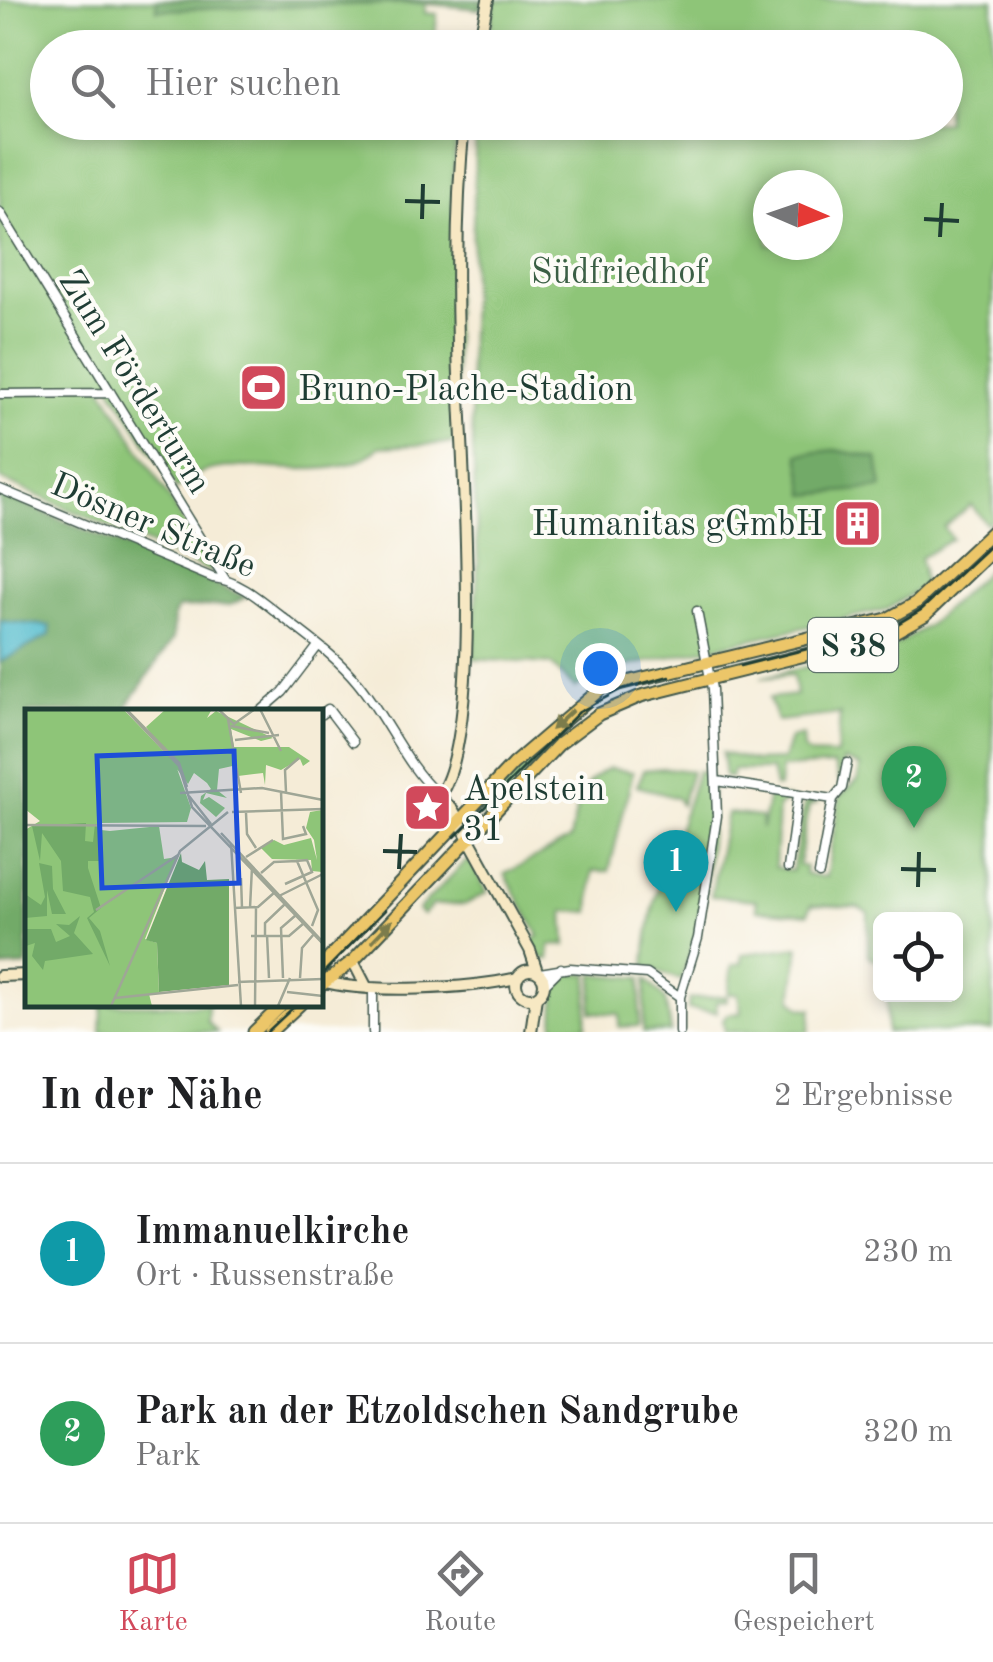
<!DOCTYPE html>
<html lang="de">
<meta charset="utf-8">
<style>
:root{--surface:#fff;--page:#f2f2f2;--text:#202124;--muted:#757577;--line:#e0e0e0;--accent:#d1495b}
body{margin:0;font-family:"Old Standard TT",serif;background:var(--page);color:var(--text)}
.controls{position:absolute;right:30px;bottom:30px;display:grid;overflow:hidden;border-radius:15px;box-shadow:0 5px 15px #0003}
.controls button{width:90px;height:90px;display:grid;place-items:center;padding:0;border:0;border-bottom:2px solid var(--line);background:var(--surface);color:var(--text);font:50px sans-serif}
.compass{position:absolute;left:753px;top:170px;width:90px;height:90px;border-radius:50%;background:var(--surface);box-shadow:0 5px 15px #0003;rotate:92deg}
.you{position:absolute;left:600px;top:668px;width:35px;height:35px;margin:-25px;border:8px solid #fff;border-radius:50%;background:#1a73e8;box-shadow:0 0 0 15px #1a73e833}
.badge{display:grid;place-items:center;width:65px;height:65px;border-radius:50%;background:var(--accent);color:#fff;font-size:32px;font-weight:700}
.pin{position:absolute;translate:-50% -82px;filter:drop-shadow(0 2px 5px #0008)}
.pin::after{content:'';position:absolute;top:52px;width:35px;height:30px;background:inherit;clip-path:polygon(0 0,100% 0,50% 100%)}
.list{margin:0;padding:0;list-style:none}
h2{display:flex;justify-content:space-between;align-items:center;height:130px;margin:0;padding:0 40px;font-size:42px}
h2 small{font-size:32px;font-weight:400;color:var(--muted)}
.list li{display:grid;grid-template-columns:65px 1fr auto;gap:30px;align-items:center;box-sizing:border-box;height:180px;padding:0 40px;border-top:2px solid var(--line)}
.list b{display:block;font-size:38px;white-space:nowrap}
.list p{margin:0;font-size:32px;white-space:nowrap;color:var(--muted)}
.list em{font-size:32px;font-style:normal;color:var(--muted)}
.icon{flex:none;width:55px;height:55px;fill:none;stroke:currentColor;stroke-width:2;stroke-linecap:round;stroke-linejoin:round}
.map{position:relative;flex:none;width:993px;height:1032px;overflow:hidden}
.search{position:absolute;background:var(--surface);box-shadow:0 5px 15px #0003;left:30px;right:30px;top:30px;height:110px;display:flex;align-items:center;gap:25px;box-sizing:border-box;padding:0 35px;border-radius:55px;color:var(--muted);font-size:38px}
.sheet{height:490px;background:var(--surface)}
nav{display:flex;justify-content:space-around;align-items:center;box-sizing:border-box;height:140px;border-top:2px solid var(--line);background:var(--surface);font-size:28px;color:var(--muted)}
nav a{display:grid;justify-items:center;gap:5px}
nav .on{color:var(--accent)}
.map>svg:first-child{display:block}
.green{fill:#8ec578;stroke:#568156;stroke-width:2.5;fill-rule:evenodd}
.forest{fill:#72aa68;stroke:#48744e;stroke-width:2.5}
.water{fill:#52bcce;stroke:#387c81;stroke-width:2.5}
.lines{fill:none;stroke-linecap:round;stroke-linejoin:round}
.street-casing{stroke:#3f574c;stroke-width:11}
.secondary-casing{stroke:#3f574c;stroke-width:14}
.primary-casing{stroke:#3f574c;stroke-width:15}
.street{stroke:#fff;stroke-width:8}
.secondary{stroke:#f7e8c3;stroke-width:10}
.primary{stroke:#ecc669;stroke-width:11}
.tram{stroke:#1f3d34;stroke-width:2.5}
.oneway{fill:#7b7b4c}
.ticks{fill:none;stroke:#1f3d34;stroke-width:4}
.labels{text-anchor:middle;stroke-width:8;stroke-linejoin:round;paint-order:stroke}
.shield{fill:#fdfcf7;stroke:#62766e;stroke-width:2.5}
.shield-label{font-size:32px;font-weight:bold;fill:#1f3d34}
.park-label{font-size:35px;fill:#3b5f45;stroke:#fdfcf7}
.street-label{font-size:35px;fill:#1f3d34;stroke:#fdfcf7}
.poi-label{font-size:35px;fill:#1f3d34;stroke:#fdfcf7;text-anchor:start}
.inset-road{fill:none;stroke:#9fa696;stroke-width:2.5}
.view{fill:#1d4ed8;fill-opacity:0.15;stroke:#1d4ed8;stroke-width:5}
.inset-edge{fill:none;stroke:#1f3d34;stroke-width:5}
</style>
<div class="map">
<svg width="993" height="1032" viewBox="0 0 993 1032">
<rect width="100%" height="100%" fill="#fdfcf7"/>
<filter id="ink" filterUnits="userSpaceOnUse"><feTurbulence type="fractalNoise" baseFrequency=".01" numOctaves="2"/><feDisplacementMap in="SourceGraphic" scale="20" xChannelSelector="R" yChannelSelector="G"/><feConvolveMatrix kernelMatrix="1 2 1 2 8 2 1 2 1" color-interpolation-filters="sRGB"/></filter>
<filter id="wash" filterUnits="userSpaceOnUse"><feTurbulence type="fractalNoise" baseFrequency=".0048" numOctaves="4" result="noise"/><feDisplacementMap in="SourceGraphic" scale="40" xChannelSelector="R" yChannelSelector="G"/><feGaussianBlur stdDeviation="2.25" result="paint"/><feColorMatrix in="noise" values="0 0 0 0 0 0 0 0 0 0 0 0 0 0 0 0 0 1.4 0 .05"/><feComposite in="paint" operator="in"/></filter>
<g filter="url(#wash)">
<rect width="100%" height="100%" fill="#f5ecd7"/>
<path class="green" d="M0,0H486L483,8L425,4V13L437,14L434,47L48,48V122L458,123L453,176L456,443L379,447C337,489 252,455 203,472C194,475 184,484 176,489L108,383L102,387L214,573L0,479Z
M495,0H993V519L987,524L971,505L944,527L952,539L920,558L924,585L888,609L610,670L575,688L551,664L473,659L478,562L469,364L476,123L946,122V48L488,47ZM768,185H828V245H768Z
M993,536V546C936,599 920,622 841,644L839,634L889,622Z
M993,565V1030L887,1032V995L956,994V919H880V963L868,955V913L858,907L811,905L808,914L757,910L756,900L711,896L727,813L761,817L762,829L769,795L790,799L778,806L775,867L792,871L805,801L817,803L809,806L799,865L806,867L805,874L826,877L840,796L858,780L860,766L843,760L840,783L834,765L781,768L779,787H775L771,770H733L731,778L725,777L722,753L755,761L783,760L790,738L802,735L803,749L809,754L837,755L840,714L777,721L769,698L796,695L793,675L761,678L898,644L931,623Z
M564,722L570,729L485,818L477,810Z
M609,768L633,772L609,871H593L590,912L564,911L566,945H550L549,959H542L531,941L539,936L505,874L570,839C577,809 578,782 609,768Z
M663,768L691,771L681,805L677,798L637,786L644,770Z
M697,771L711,775C713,840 707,921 680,980L645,966C649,888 677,844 697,771Z
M466,861L472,863L487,892L466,904L432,905L423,915L418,910Z
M799,947L792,999L801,1008L812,1009L809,1032H725L723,1020L727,1014L741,1013L738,994H728L732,965L742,963V954Z
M572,973L589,974L586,1027L554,1026L556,979Z
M594,974L641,978L639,1026L619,1027V1014L591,1012Z
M646,979L665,999L671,1032H643Z
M726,996L727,1001L716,1002L717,1012L688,1009L689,999Z
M102,1004L208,1005L207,1021L217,1032H101Z"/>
<path class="forest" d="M157,0H480V9L424,3L157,10Z
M835,450L877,458L882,488L806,495L799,454Z
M0,494L246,597L230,605L178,608L174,614L173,639L123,712H28L27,966L0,968Z"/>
<path class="water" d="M0,621L50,626V635L0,662Z"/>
</g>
<g filter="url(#ink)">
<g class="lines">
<defs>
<path id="street" d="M0,212L225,579
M0,394L111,393
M0,489L213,578C238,580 260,599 280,615C306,636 335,655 357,682C387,718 404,764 439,796
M260,712L283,692L318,646
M320,715L328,709L353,742
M717,781L833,799L842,788L847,763
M788,868L798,795
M819,874L833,799
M540,973L570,968L647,974L680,997
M544,985L561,968
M373,988V1032
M680,1032V997L698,938L717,816L712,689L697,611"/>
<path id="secondary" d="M478,48L488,0
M464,122C457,195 456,270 458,343C459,433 487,732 439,796L453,810L530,950L537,971
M353,961L367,988
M516 984a14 14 0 1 1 28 0a14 14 0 1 1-28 0Z
M0,976L28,975
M321,981C368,994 469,989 517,978
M531,1032L536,997"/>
<path id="primary" d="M320,968L513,764L602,688L887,619L916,603L993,531
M320,986L353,961L559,744L599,714L641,696L893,633L925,615L993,550
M254,1032L283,1004
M270,1032L300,1004"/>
</defs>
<use href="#street" class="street-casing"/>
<use href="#secondary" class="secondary-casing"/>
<use href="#primary" class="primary-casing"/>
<use href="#street" class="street"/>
<use href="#secondary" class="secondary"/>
<use href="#primary" class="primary"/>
<path class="tram" d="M740,666L891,628L921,610L993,543
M455,837L579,712L622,689L669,676
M320,976L385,910
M267,1032L297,1004"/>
</g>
<defs><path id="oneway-solid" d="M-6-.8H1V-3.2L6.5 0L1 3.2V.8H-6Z" transform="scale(2.5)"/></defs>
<g class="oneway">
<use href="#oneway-solid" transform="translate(562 720) rotate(137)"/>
<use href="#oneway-solid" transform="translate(382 931) rotate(-46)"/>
</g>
</g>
<path class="ticks" d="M405,201L440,202M422,219L423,184M924,219L959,221M940,237L942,203M383,851L417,852M399,869L401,834M901,869L936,870M918,887L919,852"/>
<defs>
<symbol id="stadium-square" viewBox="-11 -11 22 22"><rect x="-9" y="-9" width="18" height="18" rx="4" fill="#d1495b" stroke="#fdfcf7"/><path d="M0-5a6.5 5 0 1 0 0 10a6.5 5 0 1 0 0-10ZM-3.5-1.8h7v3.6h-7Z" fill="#fff"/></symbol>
<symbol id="building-square" viewBox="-11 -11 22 22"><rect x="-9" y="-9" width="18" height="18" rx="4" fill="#d1495b" stroke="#fdfcf7"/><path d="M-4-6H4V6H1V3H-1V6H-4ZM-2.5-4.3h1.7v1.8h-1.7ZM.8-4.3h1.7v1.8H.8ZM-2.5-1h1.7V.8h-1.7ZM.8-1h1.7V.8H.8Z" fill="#fff"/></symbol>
<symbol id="sight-square" viewBox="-11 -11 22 22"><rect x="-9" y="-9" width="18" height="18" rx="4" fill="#d1495b" stroke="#fdfcf7"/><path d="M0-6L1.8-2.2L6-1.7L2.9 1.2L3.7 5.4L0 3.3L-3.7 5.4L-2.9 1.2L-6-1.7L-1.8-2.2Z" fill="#fff"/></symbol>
</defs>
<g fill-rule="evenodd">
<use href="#stadium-square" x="236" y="360" width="55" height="55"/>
<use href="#building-square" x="830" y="496" width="55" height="55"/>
<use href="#sight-square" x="400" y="780" width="55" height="55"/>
</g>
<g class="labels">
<rect class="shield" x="808" y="618" width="90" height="54" rx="8"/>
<g class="shield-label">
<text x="853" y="656">S 38</text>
</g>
<g class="park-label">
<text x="619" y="283">Südfriedhof</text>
</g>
<g class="street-label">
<text transform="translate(136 381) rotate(58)" y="12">Zum Förderturm</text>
<text transform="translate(154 524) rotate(23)" y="12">Dösner Straße</text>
</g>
<g class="poi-label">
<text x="298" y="400">Bruno-Plache-Stadion</text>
<text x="823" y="535" text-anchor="end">Humanitas gGmbH</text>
<text x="463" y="800">Apelstein<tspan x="463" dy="40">31</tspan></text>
</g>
</g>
<g transform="translate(25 709)">
<rect width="298" height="298" fill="#f5ecd7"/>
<path d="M0,0H98L150,54L166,99L162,113L75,114L76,121L85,122L134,117L139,150L152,148L120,230L132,234L134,284L124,285L127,297H0V121L15,112L0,100ZM141,0H187L182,9L191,2L248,29L236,32L206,20L209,38H264L285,52L278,57L275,50L256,61L241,56L240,76L238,64L213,67L212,56L194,60L192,81L202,89L181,84L178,91L184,88L200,99L191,108L175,94L176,87L186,80L182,74L169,64L163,75L121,18ZM297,101V163L287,162L286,151L247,150L236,139L249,131L259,136L286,129L292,151L289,131L281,119L285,103Z" fill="#8ec578"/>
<path d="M61,114L60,132L68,133L70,115H76L77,158L76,152H63V159L76,199L64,209L75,222L85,257L62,209L69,203L65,188L38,182L36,152L17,124L15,152L7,117ZM156,144L157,153L174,161L180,152L182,171L204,170V276L134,283L132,234L121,231ZM14,154L27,157L28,180L41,205H27L22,181V207L0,209V185L16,196L20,188ZM55,207L49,224L68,245L20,252L18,261L7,247L10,234L1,237L0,220H26L31,233L45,227L31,215L44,216Z" fill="#72aa68"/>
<path class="inset-road" d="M100,0L154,57L167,98L298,235M101,0L154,54L162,78M193,0L209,15L230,0M235,0L256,42M203,10L216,84M206,17L244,24M210,31L254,26M256,83L258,130L281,125L278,117M261,83L260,61L274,49M155,84L237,79L298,91M164,87L186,115M207,103L298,100M221,104L222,125L231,139M0,116L181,117M196,124L298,233M206,134L216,297M221,148L248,131M236,164L249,153L272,152L293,201L287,217M216,169L217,199M260,175L287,163L282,151L271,152M254,187L298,165M209,199L233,198L250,183M225,199L227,158M71,201L153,146M240,226V214L260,195M242,226L244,269M226,227H264L279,214M258,269L256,219L271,206M275,269L277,239L289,225M213,273L298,270M262,283L298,287M90,289L213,276M86,297L155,142L203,103M230,297L231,199M253,297L265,269"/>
<path class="view" d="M209,42L214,174L77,179L72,47Z"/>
<rect width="298" height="298" class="inset-edge"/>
</g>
</svg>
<div class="controls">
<button><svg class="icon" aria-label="locate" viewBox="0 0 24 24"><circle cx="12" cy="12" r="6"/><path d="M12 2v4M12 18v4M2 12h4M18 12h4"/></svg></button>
</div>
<svg class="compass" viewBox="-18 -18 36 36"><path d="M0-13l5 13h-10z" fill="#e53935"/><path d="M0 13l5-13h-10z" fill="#757577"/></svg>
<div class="you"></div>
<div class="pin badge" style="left:676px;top:912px;background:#0f9aa8">1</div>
<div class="pin badge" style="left:914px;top:828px;background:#2e9e5b">2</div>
<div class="search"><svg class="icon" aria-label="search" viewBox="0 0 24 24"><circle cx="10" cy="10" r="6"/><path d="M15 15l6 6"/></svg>Hier suchen</div>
</div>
<section class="sheet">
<h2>In der Nähe<small>2 Ergebnisse</small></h2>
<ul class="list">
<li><span class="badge" style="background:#0f9aa8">1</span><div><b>Immanuelkirche</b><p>Ort · Russenstraße</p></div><em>230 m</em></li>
<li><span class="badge" style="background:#2e9e5b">2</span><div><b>Park an der Etzoldschen Sandgrube</b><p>Park</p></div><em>320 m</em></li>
</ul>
</section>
<nav>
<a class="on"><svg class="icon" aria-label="map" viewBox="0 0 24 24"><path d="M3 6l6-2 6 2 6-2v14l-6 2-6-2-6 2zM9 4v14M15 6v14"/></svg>Karte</a>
<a><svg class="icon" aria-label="directions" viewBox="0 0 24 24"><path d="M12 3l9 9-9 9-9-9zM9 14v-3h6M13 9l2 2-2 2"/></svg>Route</a>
<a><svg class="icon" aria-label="saved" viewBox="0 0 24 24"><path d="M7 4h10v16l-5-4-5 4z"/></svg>Gespeichert</a>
</nav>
